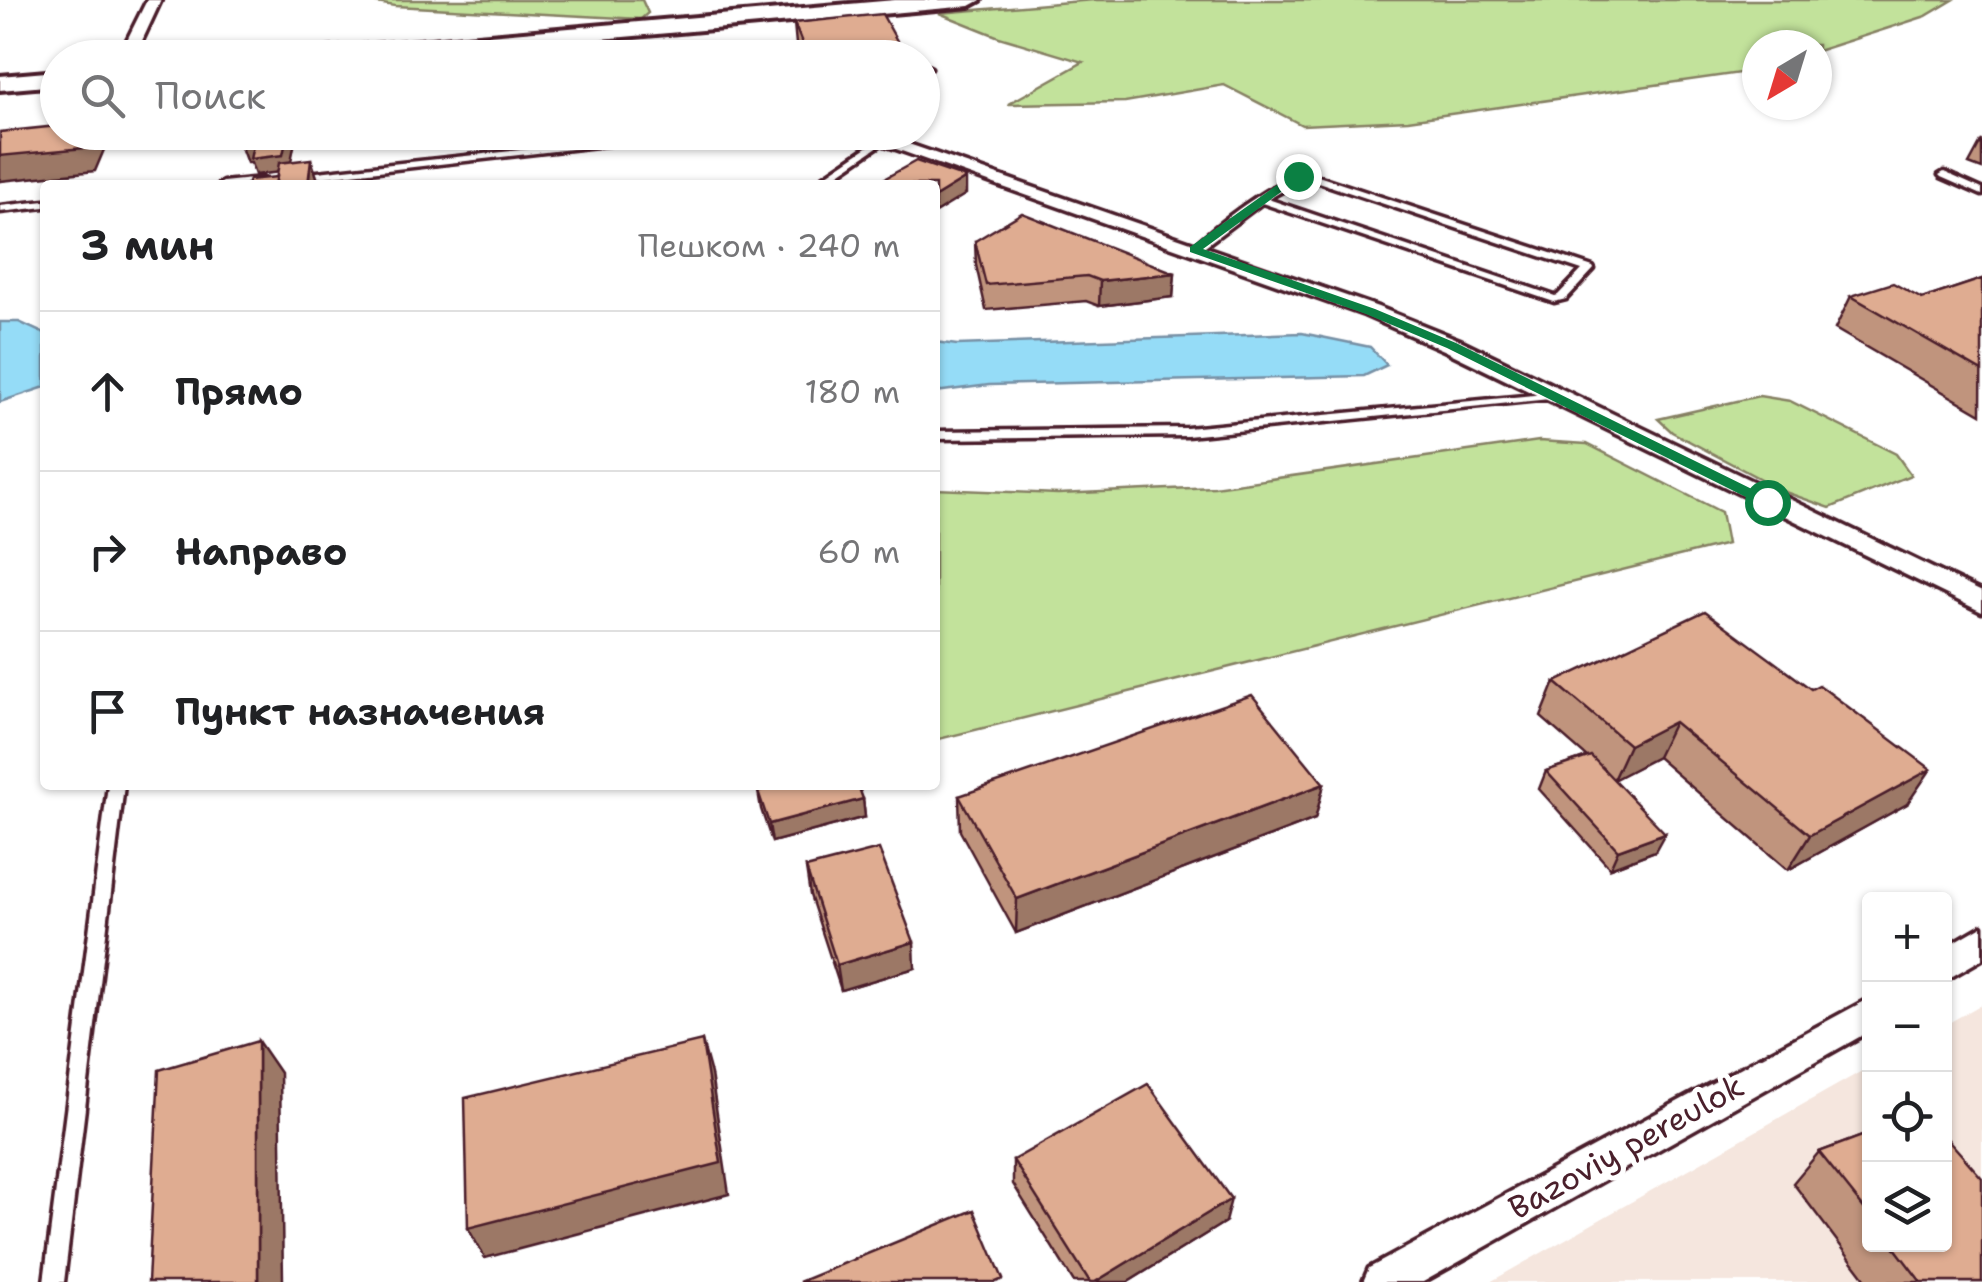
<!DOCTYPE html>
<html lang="ru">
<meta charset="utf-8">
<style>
:root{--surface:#fff;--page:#f6f6f6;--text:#202124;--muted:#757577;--line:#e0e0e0}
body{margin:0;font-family:"Shantell Sans",sans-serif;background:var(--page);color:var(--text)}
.controls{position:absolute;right:30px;bottom:30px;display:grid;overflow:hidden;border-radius:10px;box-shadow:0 2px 8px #0004}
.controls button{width:90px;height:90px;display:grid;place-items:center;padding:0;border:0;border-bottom:2px solid var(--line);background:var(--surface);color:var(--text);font:50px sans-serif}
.compass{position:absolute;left:1742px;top:30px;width:90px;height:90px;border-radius:50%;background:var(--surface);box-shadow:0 2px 8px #0004;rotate:218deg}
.stop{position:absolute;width:30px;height:30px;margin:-22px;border:8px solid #0b8043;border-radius:50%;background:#fff}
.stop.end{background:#0b8043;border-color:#fff;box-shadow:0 2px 10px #0008}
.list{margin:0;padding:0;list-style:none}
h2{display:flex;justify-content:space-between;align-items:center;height:130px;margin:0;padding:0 40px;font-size:42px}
h2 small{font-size:32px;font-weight:400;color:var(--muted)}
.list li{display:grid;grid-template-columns:65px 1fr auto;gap:30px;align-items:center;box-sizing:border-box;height:160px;padding:0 40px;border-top:2px solid var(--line)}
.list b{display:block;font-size:38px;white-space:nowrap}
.list em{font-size:32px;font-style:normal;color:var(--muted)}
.icon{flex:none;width:55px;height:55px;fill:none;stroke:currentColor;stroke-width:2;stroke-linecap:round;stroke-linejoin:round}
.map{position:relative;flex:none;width:1982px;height:1282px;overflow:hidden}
.search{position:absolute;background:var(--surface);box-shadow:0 2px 8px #0004;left:40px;top:40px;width:900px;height:110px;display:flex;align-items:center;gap:25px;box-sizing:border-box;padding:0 35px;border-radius:55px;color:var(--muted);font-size:38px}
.panel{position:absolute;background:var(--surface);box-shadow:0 2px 8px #0004;left:40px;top:180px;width:900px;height:610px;border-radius:10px}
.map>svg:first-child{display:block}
.built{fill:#f5e6de}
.green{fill:#c2e29b;stroke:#868063;stroke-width:2.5}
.water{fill:#95dcf7;stroke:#7790a5;stroke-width:2.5}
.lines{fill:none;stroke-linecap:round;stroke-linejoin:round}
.service-casing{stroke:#4a1f2b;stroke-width:7}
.minor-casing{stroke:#4a1f2b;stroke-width:7}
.secondary-casing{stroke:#4a1f2b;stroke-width:8}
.service{fill:#fff;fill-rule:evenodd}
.minor{fill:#fff;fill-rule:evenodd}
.secondary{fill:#fff;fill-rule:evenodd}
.wall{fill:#c0947d;stroke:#4a1f2b;stroke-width:2.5}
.shaded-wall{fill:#9c7866;stroke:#4a1f2b;stroke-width:2.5}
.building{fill:#dfac91;stroke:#4a1f2b;stroke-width:2.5}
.route{fill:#0b8043}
.labels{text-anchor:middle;stroke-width:10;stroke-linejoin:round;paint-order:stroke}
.near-street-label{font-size:32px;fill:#4a1f2b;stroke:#fff}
</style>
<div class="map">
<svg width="1982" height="1282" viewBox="0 0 1982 1282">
<rect width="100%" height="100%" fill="#fff"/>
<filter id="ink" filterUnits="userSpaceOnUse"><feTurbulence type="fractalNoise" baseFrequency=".01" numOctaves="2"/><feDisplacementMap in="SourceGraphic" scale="20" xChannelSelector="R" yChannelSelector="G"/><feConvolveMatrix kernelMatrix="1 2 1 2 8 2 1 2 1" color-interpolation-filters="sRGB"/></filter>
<g filter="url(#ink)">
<path class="built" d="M1982,1004V1282H1490L1869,1067L1870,1244H1944L1945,1025Z"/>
<path class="green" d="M358,0H642L648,13L641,19L395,6Z
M1093,0H1953L1926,16L1817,51V45H1757L1754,71L1408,120L1302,125L1224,85L1125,102L1008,104L1083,62L999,37L939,13Z
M1759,396L1790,401L1896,454L1911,475L1830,508L1785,492L1672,432L1658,419Z
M1539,441L1587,444L1721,512L1727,544L935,740V489L1058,494L1214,487Z"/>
<path class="water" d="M0,322H19L45,334V387L0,402Z
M1302,333L1370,347L1387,365L1364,376L989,385L935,392V342L957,345Z"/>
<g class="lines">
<defs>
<path id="service" d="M927,66L931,68L922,72V67Z
M687,132H720L299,180L294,177L299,174Z
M879,139L886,141L822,185H811Z
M1306,172L1593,267L1594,269L1566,299L1554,302L1262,203L1197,252L1189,250C1217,224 1269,183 1306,172ZM1306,178L1582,270L1558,295L1555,296L1268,199Z
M1944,172L1982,189V195L1941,177L1939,175Z
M262,178L267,181L265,183L218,185L223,182Z
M45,201V207L0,212V206Z
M1555,393L1559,394V398L1187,436L935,439V431L1187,428Z
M108,785H124L64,1282H44Z"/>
<path id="minor" d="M147,0H161L134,58H118Z
M567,32H577L644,58H620L567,38Z
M848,132H874L1378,307L1460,340L1982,592V612L1444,350L1364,315Z
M1982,926V959L1944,981V948Z
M1870,998V1031L1423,1282H1363L1369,1268Z"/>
<path id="secondary" d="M895,0H981L970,6L388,58H292L303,51Z
M58,71V85L0,90V76Z"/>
</defs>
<use href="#service" class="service-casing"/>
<use href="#minor" class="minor-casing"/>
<use href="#secondary" class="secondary-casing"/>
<use href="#service" class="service"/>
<use href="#minor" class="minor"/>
<use href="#secondary" class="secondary"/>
</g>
<path class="wall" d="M794,23L901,48V58H801L796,44Z
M1982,140V169L1969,164Z
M975,241L1175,273L1173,297L1099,306L1086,301L986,310L976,265Z
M1982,279L1981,414L1835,329L1851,296L1922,299Z
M1555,682L1811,689L1907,804L1788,870L1657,757L1614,779L1655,851L1610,868L1539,789L1546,771L1587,757L1541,717Z
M1324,784L1315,819L1016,933L960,831L959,796Z
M758,791L863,799L865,817L772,842L761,809Z
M806,868L915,968L841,990L810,895Z
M1870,1133V1244H1944L1982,1282H1868L1793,1183L1819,1152Z
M1013,1160L1225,1222L1128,1282H1074L1013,1184Z"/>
<path class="shaded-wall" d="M901,48V58H881Z
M91,132H100L106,145L95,171L0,181V156Z
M288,132H297L289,171L255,175L251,163H247L241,147L253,146Z
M311,159L319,183V185H308Z
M966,178V194L935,213V197Z
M1175,273L1173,297L1099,306L1100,281Z
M1674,722L1657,757L1613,780L1629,745Z
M1931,769L1907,804L1788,870L1810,835Z
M1324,784L1315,819L1016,933L1017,899Z
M863,799L865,817L772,842L769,824Z
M1665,833L1655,851L1610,868L1618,850Z
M914,942L915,968L841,990L837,965Z
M258,1041L280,1073L283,1282H258Z
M702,1041L711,1074L729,1194L485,1258L468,1228Z
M1231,1199L1225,1222L1128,1282H1095Z"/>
<path class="building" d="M882,14L901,48L881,58H834L804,48L794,23Z
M58,126V132H91L84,148L0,156V132Z
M245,132H288L283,155L250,159L253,146L241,147Z
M311,159L308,185H275L279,163Z
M916,161L966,178L935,197V185H873Z
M277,177L275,185H247L249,180Z
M1022,213L1175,273L1100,281L1087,276L986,285L975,241Z
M1982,279V371L1851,296L1893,283L1922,299Z
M1705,611L1811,689L1819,685L1931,769L1810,835L1674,722L1629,745L1555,682Z
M1252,695L1324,784L1017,899L959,796Z
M1591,756L1665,833L1618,850L1546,771Z
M782,785H858L863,799L769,824L758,791Z
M879,849L914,942L837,965L806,868Z
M258,1041V1282H148L159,1070Z
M702,1041L721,1163L468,1228L465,1098Z
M1148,1084L1231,1199L1095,1282H1090L1013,1160Z
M1870,1133V1216L1819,1152Z
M1944,1135L1982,1178V1282H1921L1892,1244H1944Z
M974,1210L1003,1279L996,1282H799Z"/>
</g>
<path class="route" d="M1294,173L1303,176L1203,249L1375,309L1456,343L1772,499V505H1762L1447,348L1366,314L1190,252V247Z"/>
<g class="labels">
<g class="near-street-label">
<text transform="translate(1626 1147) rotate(-29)" y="11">Bazoviy pereulok</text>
</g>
</g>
</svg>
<div class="controls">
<button>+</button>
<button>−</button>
<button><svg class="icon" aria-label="locate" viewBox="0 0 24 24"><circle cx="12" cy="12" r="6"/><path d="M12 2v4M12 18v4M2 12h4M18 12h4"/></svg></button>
<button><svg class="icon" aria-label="layers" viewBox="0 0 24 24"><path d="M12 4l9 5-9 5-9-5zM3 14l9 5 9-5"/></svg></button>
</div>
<svg class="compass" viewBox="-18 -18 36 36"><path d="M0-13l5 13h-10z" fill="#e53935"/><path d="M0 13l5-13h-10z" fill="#757577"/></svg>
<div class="stop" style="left:1767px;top:502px"></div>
<div class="stop end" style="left:1298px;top:176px"></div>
<div class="search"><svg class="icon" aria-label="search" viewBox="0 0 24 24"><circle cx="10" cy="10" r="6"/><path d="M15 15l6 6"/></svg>Поиск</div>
<section class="panel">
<h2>3 мин<small>Пешком · 240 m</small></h2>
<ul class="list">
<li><svg class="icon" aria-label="ahead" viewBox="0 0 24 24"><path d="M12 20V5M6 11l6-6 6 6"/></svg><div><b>Прямо</b></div><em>180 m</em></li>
<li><svg class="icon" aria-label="right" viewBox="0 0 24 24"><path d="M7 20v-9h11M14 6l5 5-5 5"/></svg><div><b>Направо</b></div><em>60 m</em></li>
<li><svg class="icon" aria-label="arrive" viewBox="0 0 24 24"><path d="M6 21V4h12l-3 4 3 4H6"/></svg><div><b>Пункт назначения</b></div></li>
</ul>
</section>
</div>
